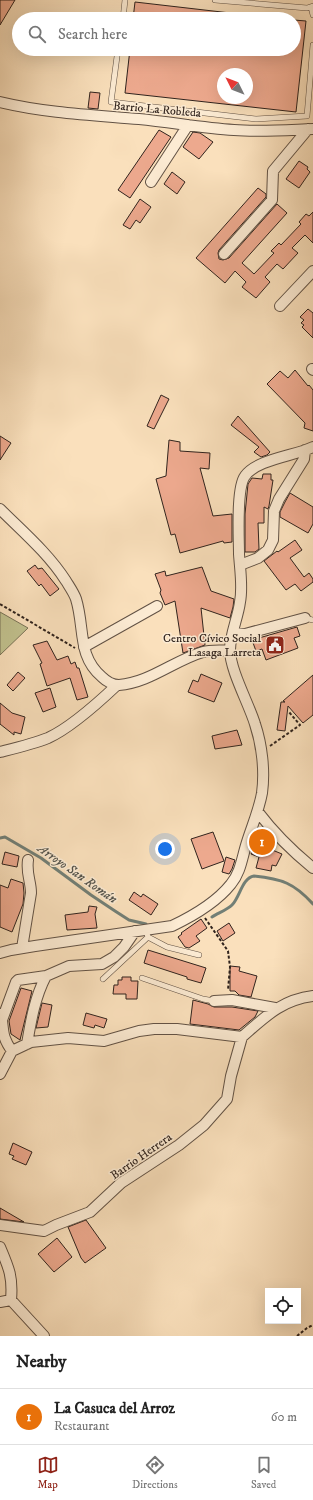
<!DOCTYPE html>
<meta charset="utf-8">
<style>
:root{--surface:#fff;--page:#f6f6f6;--text:#222;--muted:#767676;--line:#e0e0e0;--accent:#8f2418}
body{margin:0;font-family:"IM FELL DW Pica",serif;background:var(--page);color:var(--text)}
.controls{position:absolute;right:12px;bottom:12px;display:grid;overflow:hidden;border-radius:0px;box-shadow:0 4px 16px #0002}
.controls button{width:36px;height:36px;display:grid;place-items:center;padding:0;border:0;border-bottom:1px solid var(--line);background:var(--surface);color:var(--text);font:20px sans-serif}
.compass{position:absolute;left:217px;top:68px;width:36px;height:36px;border-radius:50%;background:var(--surface);box-shadow:0 4px 16px #0002;rotate:312deg}
.you{position:absolute;left:165px;top:849px;width:14px;height:14px;margin:-10px;border:3px solid #fff;border-radius:50%;background:#1a73e8;box-shadow:0 0 0 6px #1a73e833}
.badge{display:grid;place-items:center;width:26px;height:26px;border-radius:50%;background:var(--accent);color:#fff;font-size:13px;font-weight:700}
.pin{position:absolute;translate:-50% -50%;border:2px solid #fff;box-shadow:0 1px 4px #0006}
.list{margin:0;padding:0;list-style:none}
h2{display:flex;justify-content:space-between;align-items:center;height:52px;margin:0;padding:0 16px;font-size:17px}
h2 small{font-size:13px;font-weight:400;color:var(--muted)}
.list li{display:grid;grid-template-columns:26px 1fr auto;gap:12px;align-items:center;box-sizing:border-box;height:56px;padding:0 16px;border-top:1px solid var(--line)}
.list b{display:block;font-size:15px;white-space:nowrap}
.list p{margin:0;font-size:13px;white-space:nowrap;color:var(--muted)}
.list em{font-size:13px;font-style:normal;color:var(--muted)}
.icon{flex:none;width:22px;height:22px;fill:none;stroke:currentColor;stroke-width:2;stroke-linecap:round;stroke-linejoin:round}
.map{position:relative;flex:none;width:313px;height:1336px;overflow:hidden}
.search{position:absolute;background:var(--surface);box-shadow:0 4px 16px #0002;left:12px;right:12px;top:12px;height:44px;display:flex;align-items:center;gap:10px;box-sizing:border-box;padding:0 14px;border-radius:22px;color:var(--muted);font-size:15px}
.sheet{height:108px;background:var(--surface)}
nav{display:flex;justify-content:space-around;align-items:center;box-sizing:border-box;height:56px;border-top:1px solid var(--line);background:var(--surface);font-size:11px;color:var(--muted)}
nav a{display:grid;justify-items:center;gap:2px}
nav .on{color:var(--accent)}
.map>svg:first-child{display:block}
.green{fill:#c1c18e;stroke:#787256}
.lines{fill:none;stroke-linecap:round;stroke-linejoin:round}
.stream{stroke:#727f76;stroke-width:3}
.building{fill:#eda98e;stroke:#30231d;fill-rule:evenodd}
.lane-casing{stroke:#625245;stroke-width:6}
.street-casing{stroke:#625245;stroke-width:12}
.path{stroke:#30231d;stroke-width:2;stroke-dasharray:3 2;stroke-linecap:butt}
.lane{stroke:#fcebd3;stroke-width:5}
.street{stroke:#fcebd3;stroke-width:10}
.labels{text-anchor:middle;stroke-width:3;stroke-linejoin:round;paint-order:stroke}
.street-label{font-size:12px;fill:#30231d;stroke:#fcebd3}
.poi-label{font-size:12px;fill:#30231d;stroke:#fcebd3;text-anchor:end}
.water-label{font-size:13px;font-style:italic;fill:#51514a;stroke:#fcebd3}
</style>
<div class="map">
<svg width="313" height="1336" viewBox="0 0 313 1336">
<rect width="100%" height="100%" fill="#fae0bc"/>
<filter id="stains"><feTurbulence type="fractalNoise" baseFrequency=".005" numOctaves="4"/><feColorMatrix values="0 0 0 0 .2 0 0 0 0 .09 0 0 0 0 .02 0 0 0 .5 -.17"/></filter>
<radialGradient id="worn" r=".72"><stop offset=".6" stop-color="#630" stop-opacity="0"/><stop offset="1" stop-color="#630" stop-opacity=".3"/></radialGradient>
<path class="green" d="M0,612L28,628L0,655Z"/>
<g class="lines">
<path class="stream" d="M0,838L5,837L41,858L91,895L115,911L129,920L146,924
M212,917C218,913 227,910 232,905C240,897 242,878 254,876C282,879 294,883 313,904"/>
</g>
<path class="building" d="M0,0H15L0,25Z
M135,2L239,14V19H133Z
M294,20L306,21L296,112L125,93L130,49H294ZM223,74H247V98H223Z
M90,92L100,93L98,109L88,108Z
M159,130L171,137L130,198L118,190Z
M193,132L200,133L213,142L199,159L183,147Z
M299,161L308,167L307,169L310,172L299,188L286,179Z
M172,172L185,182L177,194L164,184Z
M258,188L266,194V197L219,250L218,253L219,259L223,260L229,258L277,204L287,213L242,263L254,274L274,253L271,251L279,243L281,245L301,224L299,222L306,214L309,216L313,212V243L305,235L292,248L298,253L283,269L277,264L276,265L265,277L270,282L256,298L242,287L246,282L235,271L225,283L196,258Z
M140,199L151,207L140,223L136,220L130,229L123,225Z
M308,309L313,313V338L302,327L304,325L301,323L304,320L300,317Z
M295,370L308,386L309,385L313,390V431L304,428L305,423L267,384L280,371L288,378Z
M161,395L169,399L154,429L147,426Z
M238,416L270,452L267,455L261,457L254,452L259,447L231,425Z
M0,436L11,443L0,460Z
M169,440L180,442V451L210,453L209,469L200,468L213,516L232,514V542L224,543L223,541L180,553L175,534L171,535L156,479L166,476Z
M263,474H271V480H273L269,506L268,509L264,507V523H258L259,549L255,552H245V514L248,484L252,478L262,479Z
M290,493L313,507V524L308,533L280,517V512L285,502Z
M295,540L302,550L290,558L304,577L309,573L313,579V582L301,591L295,584L286,590L264,561L277,551L278,552Z
M35,565L38,569L42,568L59,589L50,596L41,584L39,586L27,571Z
M202,567L211,591L234,599L233,607L230,618L201,608L205,645L183,653L175,601L165,605L160,593L161,590L155,574L165,571L166,576Z
M297,627L300,636L294,638L298,648L266,660L262,649L256,651L252,640Z
M47,641L57,660L68,656L71,664L75,662L77,668H79L88,697L77,700L70,678L47,686L40,664L42,663L33,645Z
M18,672L25,678L13,691L7,685Z
M201,674L222,683L214,702L188,692L193,680L198,682Z
M313,675V715L303,723L288,706L285,731L277,730L281,702H285L283,701Z
M50,688L56,707L43,712L35,693Z
M0,703L12,713L25,717L21,734L14,732V735L0,724Z
M237,730L242,745L215,749L212,736Z
M213,832L224,861L202,869L191,839Z
M259,834L269,839L265,847L282,854L276,866L272,865L271,871L256,868L259,857L251,854L253,850L252,849Z
M5,852L19,856L17,867L2,864Z
M226,857L235,860L232,869L229,874L222,872Z
M11,879L23,883L24,893L23,904L12,932L0,927V885L8,888Z
M134,892L141,897L143,894L158,904L151,915L129,900Z
M89,906L97,907L95,914L97,928L67,930L65,915L88,912Z
M201,919L207,928L196,936L200,941L189,948L185,947L178,937L182,934L181,933Z
M229,923L235,933L223,941L217,931Z
M148,950L206,968L201,983L187,979V977L144,963Z
M230,966L240,967L239,971L257,976L251,997L239,995L235,991H230Z
M122,977H131V981H138L137,999H126V994H113L114,985H118V980H122Z
M21,988L32,991L20,1040L11,1034L9,1021Z
M193,1000L208,1004L214,1007H232L258,1011L255,1017L239,1030L190,1024Z
M42,1003L52,1005L48,1027L36,1028Z
M86,1013L107,1019L104,1028L95,1025L94,1028L83,1025Z
M13,1143L32,1152L26,1165L12,1159L14,1156L9,1154Z
M0,1208L24,1222L0,1219Z
M86,1220L106,1248L85,1263L81,1258L68,1227Z
M57,1238L72,1257L54,1272L38,1254Z"/>
<g class="lines">
<defs>
<path id="lane" d="M215,0L307,8L313,6
M311,7L313,15
M123,19L125,0
M118,49L111,102L256,119L307,116L313,45
M305,618L313,620
M146,930L148,937L167,947L199,955
M142,978L203,999L214,1001
M103,979L148,937"/>
<path id="street" d="M0,102C46,113 93,115 139,119C171,122 202,128 234,130C260,132 287,130 313,129
M151,182L188,125
M224,254L272,200L273,171L308,129
M280,306L313,271
M312,369L313,370
M0,509C23,532 48,553 66,581C69,586 74,593 76,599C85,628 77,656 102,677C106,681 113,685 119,685C149,683 175,660 203,652C211,650 222,651 230,650
M240,565L258,558L268,550L273,540L274,511L279,499L304,459L305,450
M234,633L245,634L305,618
M84,647L157,606
M0,752C16,748 33,744 48,738C70,728 99,702 117,685
M258,812C274,833 292,851 313,868
M22,948L31,893C31,881 26,874 28,860
M0,953L11,950L35,946L172,926C193,916 216,903 231,884C241,872 242,857 247,842C252,826 259,810 262,793C265,771 262,745 255,724C249,704 230,670 230,650C230,634 238,618 240,602C243,587 240,570 239,554C239,538 236,488 245,476C257,459 295,456 313,447
M214,1001L232,1000L275,1008
M2,1020L16,982L18,980L46,976L69,966L102,964L114,957L124,947L135,931
M27,1044C31,1020 35,997 46,976
M12,1051L31,1042L68,1038L104,1041L139,1031L154,1029H177L242,1037C265,1017 281,1000 313,996
M0,1074L12,1051C1,1036 4,1030 1,1014
M0,1225L44,1231L56,1225L90,1212L121,1183L179,1145L204,1125L227,1099L231,1076L242,1037
M0,1247C9,1268 13,1277 11,1300L44,1336
M0,1302L11,1300"/>
</defs>
<use href="#lane" class="lane-casing"/>
<use href="#street" class="street-casing"/>
<path class="path" d="M0,604L75,648
M270,746L300,725L289,712
M205,918L228,951L230,967L228,990
M297,1336L307,1328L313,1325"/>
<use href="#lane" class="lane"/>
<use href="#street" class="street"/>
</g>
<defs>
<symbol id="civic-square" viewBox="-11 -11 22 22"><rect x="-9" y="-9" width="18" height="18" rx="4" fill="#8f2418" stroke="#fcebd3"/><path d="M-.6-6.5H3V-4.5H.6V-3L4-1V1h2V6H-6V1h2V-1L-.6-3ZM-1.2 2.5V6h2.4V2.5Z" fill="#fff"/></symbol>
</defs>
<g fill-rule="evenodd">
<use href="#civic-square" x="264" y="634" width="22" height="22"/>
</g>
<g class="labels">
<g class="street-label">
<text transform="translate(157 109) rotate(5)" y="4">Barrio La Robleda</text>
<text transform="translate(141 1156) rotate(-35)" y="4">Barrio Herrera</text>
</g>
<g class="poi-label">
<text x="261" y="642">Centro Cívico Social<tspan x="261" dy="14">Lasaga Larreta</tspan></text>
</g>
<g class="water-label">
<text transform="translate(78 873) rotate(35)" y="5">Arroyo San Román</text>
</g>
</g>
<rect width="100%" height="100%" filter="url(#stains)"/>
<rect width="100%" height="100%" fill="url(#worn)"/>
</svg>
<div class="controls">
<button><svg class="icon" aria-label="locate" viewBox="0 0 24 24"><circle cx="12" cy="12" r="6"/><path d="M12 2v4M12 18v4M2 12h4M18 12h4"/></svg></button>
</div>
<svg class="compass" viewBox="-18 -18 36 36"><path d="M0-13l5 13h-10z" fill="#e53935"/><path d="M0 13l5-13h-10z" fill="#767676"/></svg>
<div class="you"></div>
<div class="pin badge" style="left:262px;top:842px;background:#e8710a">1</div>
<div class="search"><svg class="icon" aria-label="search" viewBox="0 0 24 24"><circle cx="10" cy="10" r="6"/><path d="M15 15l6 6"/></svg>Search here</div>
</div>
<section class="sheet">
<h2>Nearby<small></small></h2>
<ul class="list">
<li><span class="badge" style="background:#e8710a">1</span><div><b>La Casuca del Arroz</b><p>Restaurant</p></div><em>60 m</em></li>
</ul>
</section>
<nav>
<a class="on"><svg class="icon" aria-label="map" viewBox="0 0 24 24"><path d="M3 6l6-2 6 2 6-2v14l-6 2-6-2-6 2zM9 4v14M15 6v14"/></svg>Map</a>
<a><svg class="icon" aria-label="directions" viewBox="0 0 24 24"><path d="M12 3l9 9-9 9-9-9zM9 14v-3h6M13 9l2 2-2 2"/></svg>Directions</a>
<a><svg class="icon" aria-label="saved" viewBox="0 0 24 24"><path d="M7 4h10v16l-5-4-5 4z"/></svg>Saved</a>
</nav>
